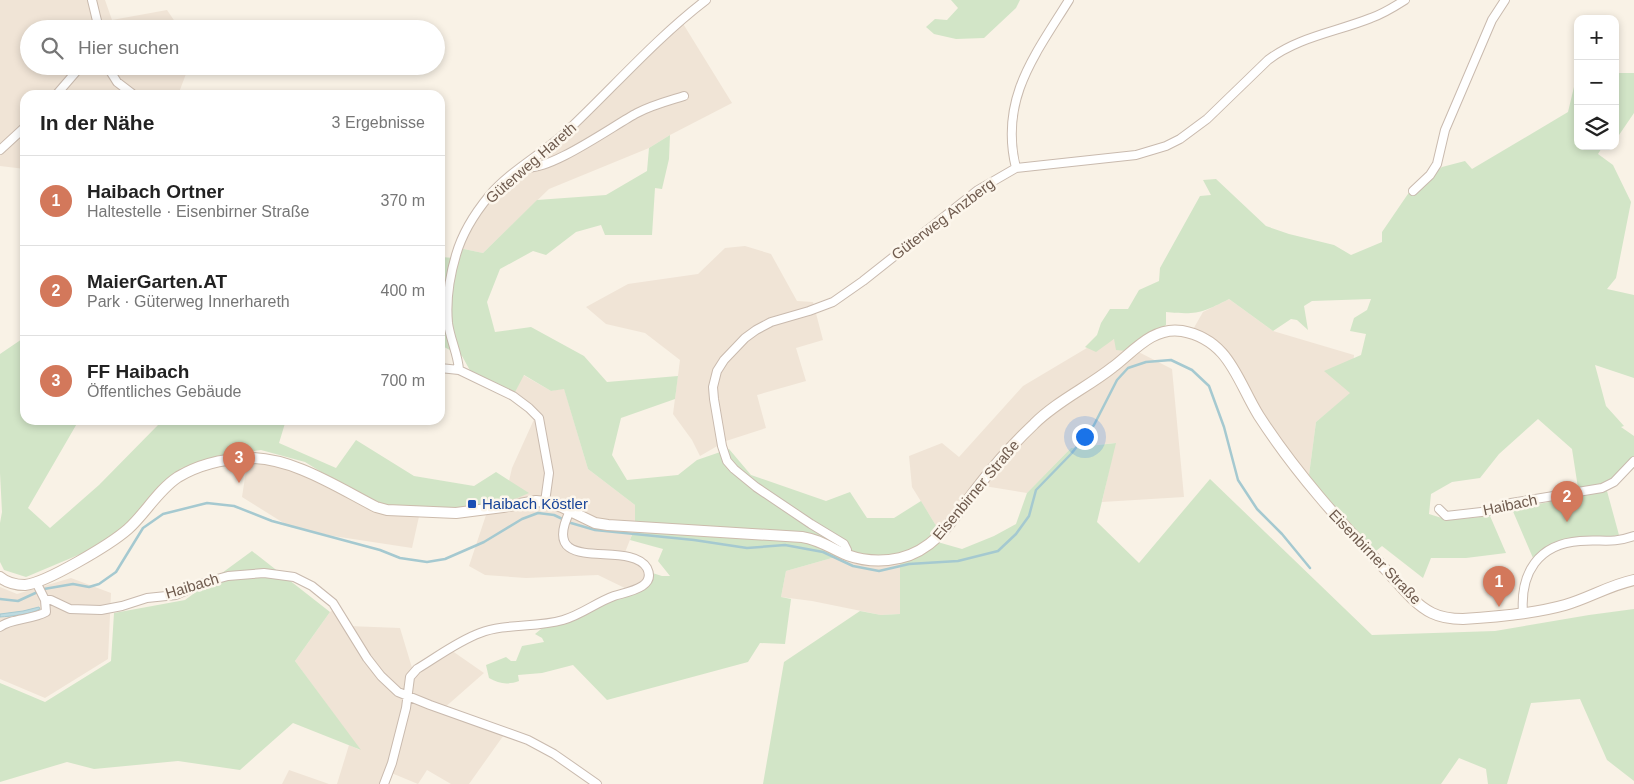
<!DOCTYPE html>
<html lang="de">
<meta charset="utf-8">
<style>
:root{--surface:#fff;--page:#f2f2f2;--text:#222;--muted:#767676;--line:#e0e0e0;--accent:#d3785b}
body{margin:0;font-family:Arial,sans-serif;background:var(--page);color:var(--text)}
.controls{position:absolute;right:15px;top:15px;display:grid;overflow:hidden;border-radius:10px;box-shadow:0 2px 8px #0003}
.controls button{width:45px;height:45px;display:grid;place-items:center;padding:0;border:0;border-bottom:1px solid var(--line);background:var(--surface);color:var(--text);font:25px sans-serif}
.you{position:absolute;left:1084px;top:436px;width:18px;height:18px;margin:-12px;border:4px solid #fff;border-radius:50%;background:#1a73e8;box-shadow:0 0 0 8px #1a73e833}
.badge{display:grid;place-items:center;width:32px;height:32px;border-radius:50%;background:var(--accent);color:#fff;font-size:16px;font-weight:700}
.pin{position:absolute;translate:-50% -41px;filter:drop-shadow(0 1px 2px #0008)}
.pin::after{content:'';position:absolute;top:26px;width:18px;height:15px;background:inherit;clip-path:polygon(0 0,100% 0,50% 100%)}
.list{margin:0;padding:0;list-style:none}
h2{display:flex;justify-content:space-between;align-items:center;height:65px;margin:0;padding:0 20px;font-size:21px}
h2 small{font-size:16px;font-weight:400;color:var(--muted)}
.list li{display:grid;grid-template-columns:32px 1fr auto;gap:15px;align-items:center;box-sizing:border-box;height:90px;padding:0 20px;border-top:1px solid var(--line)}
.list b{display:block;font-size:19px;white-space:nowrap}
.list p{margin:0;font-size:16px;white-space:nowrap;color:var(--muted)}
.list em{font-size:16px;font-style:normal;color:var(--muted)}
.icon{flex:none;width:28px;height:28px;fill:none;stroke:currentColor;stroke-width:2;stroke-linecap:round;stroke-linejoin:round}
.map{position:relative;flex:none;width:1634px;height:784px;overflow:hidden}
.search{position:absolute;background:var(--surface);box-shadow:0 2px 8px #0003;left:20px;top:20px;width:425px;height:55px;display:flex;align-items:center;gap:12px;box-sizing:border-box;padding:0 18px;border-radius:28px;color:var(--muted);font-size:19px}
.panel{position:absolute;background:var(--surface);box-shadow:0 2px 8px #0003;left:20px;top:90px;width:425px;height:335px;border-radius:15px}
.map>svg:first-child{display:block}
.residential{fill:#f0e4d6}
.green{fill:#d2e5c7}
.water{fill:#bddae0;stroke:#a5c9d0}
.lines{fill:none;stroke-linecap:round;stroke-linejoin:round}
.stream{stroke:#a5c9d0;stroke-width:2.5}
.street-casing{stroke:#c9baae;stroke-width:10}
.secondary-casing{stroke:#ccbbac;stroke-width:12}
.street{stroke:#fff;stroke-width:8}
.secondary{stroke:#fff;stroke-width:10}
.transit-dot{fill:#1a4fb4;stroke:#fcf6ec;stroke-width:2}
.labels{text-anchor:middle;stroke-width:5;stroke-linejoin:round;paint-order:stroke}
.street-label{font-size:15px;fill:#6f5b4e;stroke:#fcf6ec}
.transit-label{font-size:15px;fill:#164399;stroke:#fcf6ec;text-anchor:start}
</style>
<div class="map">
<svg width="1634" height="784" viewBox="0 0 1634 784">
<rect width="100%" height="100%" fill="#f9f2e6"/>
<path class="residential" d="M0,0H105L112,20L167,10L180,29H29V66H189L178,95H25V169L0,166Z
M682,22L732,103L670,135L649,148L549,189L483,253L459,248L491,196Z
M745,246L771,254L797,301L813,302L823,340L796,348L806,381L757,395L766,428L726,441L700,456L692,440L673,414L680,360L645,333L606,324L586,307L628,284L698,274L725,248Z
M1229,299L1273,331L1354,355L1351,393L1316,422L1309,475L1305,478L1229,360L1191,333L1203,312Z
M1107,336L1172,369L1184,497L1102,502L1115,443L1071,448L1027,493L978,485L943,531L935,524L912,487L909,456L942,443L959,457L1023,386Z
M523,375L551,391L564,388L588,469L635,505V527L624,555L634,558L648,575L644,583L631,591L598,575L526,578L485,575L469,566L488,509L503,507L512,468L536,415L513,396Z
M248,458L265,459L420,512L412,548L333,536L290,527L242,497Z
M846,554L901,558L900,614L881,615L812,601L781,597L786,571Z
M71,578L111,593L108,659L45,698L0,679V587L17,594Z
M336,608L348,626L400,628L413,671L448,648L484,673L443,709L506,732L469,784H451L427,770L418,784L389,772L384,784H337L349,745L360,750L295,661L330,612Z
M289,770L329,784H282Z"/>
<path class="green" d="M951,0H1020L1016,8L984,38L956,39L934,34L926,27L935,19L947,20L958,8Z
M1578,70V146H1603L1598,154L1613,165L1631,202L1616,278L1607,289L1634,295V378L1595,365L1606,406L1624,426L1621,427L1634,436V458L1620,473L1605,484L1578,488L1572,449L1538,419L1499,454L1480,478L1452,482L1431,494L1429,514L1448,520L1490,516L1506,553L1466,558H1431L1423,578L1382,546L1376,551L1326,497L1309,475L1316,422L1350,393L1324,371L1361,355L1366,334L1350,331L1354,318L1367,310L1371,299L1312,301L1304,306L1308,330L1297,320L1291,319L1273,331L1229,299C1202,313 1197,315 1166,312V325L1126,351L1116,350L1114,339L1096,352L1085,347L1097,335L1101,323L1110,309H1128L1139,290L1159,281L1160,268L1200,196L1211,195L1203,180L1216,179L1266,226L1289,234L1334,245L1351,255L1382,242V232L1412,188L1442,167L1465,161L1472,169L1568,112Z
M1615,73H1634V113L1619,135L1615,136Z
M670,135L669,159L662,189L655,188L652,235H605L601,225L576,232L546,255L533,251L500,269L487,302L495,332L531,327L584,356L607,382L678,376L675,399L621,418L612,455L627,480L678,475L697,460L729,449L751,475L826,501L850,492L867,518H894L921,501L935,524L943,531L934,541L962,549L994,536L1016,524L1027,493L1071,448L1116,443L1097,522L1139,563L1210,479L1372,635L1495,631L1589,615L1634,609V781L1607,760L1580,699L1531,703L1507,784H1488L1486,769L1459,758L1441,784H763L784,662L860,611L881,615L900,614V558L846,554L786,571L781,597L791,599L785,644L760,643L748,662L607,700L573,665L542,673L518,675L519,681C508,685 499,684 489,678L486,665L506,657L511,661H516L522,646L544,642L542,638L535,634L546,625L644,583L646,571L662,576H670L658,561L663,549L630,540L635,527V505L588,469L564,389L551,391L524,375L513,396L472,374L462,356L440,345V257L455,258L459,248L483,253L537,200L606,195L647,171L649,148Z
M25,337V420H79L28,508L50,528L99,485L158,425L166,420H286L279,443L336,468L356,440L414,476L474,486L496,472L529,493L504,504L465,509L386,507L360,496L305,462L261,450L232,454L181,468L120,531L83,553L26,577L4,570L0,562V523L2,512L0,473V354Z
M1607,491L1619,535L1548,548L1533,558L1512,509Z
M252,551L330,612L295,661L361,750L293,723L240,770L178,761L94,769L67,762L0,782V683L45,702L111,661L114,613L185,600Z"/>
<path class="water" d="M39,607L40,609C29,615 12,616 0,617V614L23,611Z"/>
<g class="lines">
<path class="stream" d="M0,599L18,601L44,589L73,584L89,587L99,584L116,572L143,528L163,514L207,503L234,506L272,521L380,550L400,558L427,562L445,559L484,542L522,519L538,513L554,515L571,523L595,530L694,540L747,548L785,545L823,552L853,566L879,571L909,564L958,561L998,551L1016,534L1029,516L1036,490L1071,454L1094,425L1117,380L1128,368L1146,362L1171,360L1192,370L1209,386L1224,427L1238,480L1257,509L1282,534L1310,568"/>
<defs>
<path id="street" d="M92,0L99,29
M107,66L117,82L134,95
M56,95L81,66
M0,150L25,127
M524,167C548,173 614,125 637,113C652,105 668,101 684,96
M1016,168C999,99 1035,55 1069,0
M1413,191L1430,175L1437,164L1445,130L1492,20L1505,0
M440,368L459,370L513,396L529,408L539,418L549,473L545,502
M459,370C458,354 450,339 448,323C446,301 450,275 456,255C462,234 475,213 489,196C510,171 541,155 565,133C612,89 655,39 706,0
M1439,509L1446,516L1490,511L1511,503L1602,488L1614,482L1634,461
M846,554L847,550L844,544L811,524L756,487L734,469L727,461L722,446L714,399L713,387L717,371L724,360L745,338L756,330L771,322L809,311L833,302L863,281L978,190L1016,168L1136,155L1166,146L1180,139L1207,119L1268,60C1298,37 1336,32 1371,18C1383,14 1394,7 1405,0
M36,582L45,600H51L70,609L101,610L122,606L147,598L176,595L206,582L228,576L264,573L294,577L312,586L333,603L367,658L381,676L398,692L430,705L528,740L554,754L597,784
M1523,613C1520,573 1538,544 1580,541C1602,539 1611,544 1634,536
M0,627C11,618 32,620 46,612L45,600
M384,784L392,763L406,708L410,677L417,669C437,657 458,641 480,633C506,623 536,628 563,620C581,615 597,602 614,596C626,592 657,588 647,568C630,538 537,578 570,511"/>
<path id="secondary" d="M0,577C7,583 16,585 25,585C46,583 111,544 128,529C145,514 158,490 178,477C198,465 223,459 247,458C292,457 337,487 376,507L387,510L456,513L503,507L536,501L545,502L562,507L595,523L608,525L802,537C821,540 830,548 847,555C864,561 883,562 900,558C939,549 957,512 980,484C996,463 1014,443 1034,424C1057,401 1088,387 1113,367C1133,352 1153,326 1182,331C1230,340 1237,381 1259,416C1296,473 1340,522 1387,571C1400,585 1414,604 1432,613C1442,618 1452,619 1463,619C1497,617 1533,614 1565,605C1589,598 1610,585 1634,580"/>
</defs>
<use href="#street" class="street-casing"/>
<use href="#secondary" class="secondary-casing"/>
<use href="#street" class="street"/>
<use href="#secondary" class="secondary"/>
</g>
<rect class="transit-dot" x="467" y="499" width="10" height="10" rx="2.5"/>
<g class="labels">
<g class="street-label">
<text transform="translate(531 163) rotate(-41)" y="5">Güterweg Hareth</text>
<text transform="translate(943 219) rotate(-37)" y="5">Güterweg Anzberg</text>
<text transform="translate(976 490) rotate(-50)" y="5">Eisenbirner Straße</text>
<text transform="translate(1510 505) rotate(-12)" y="5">Haibach</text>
<text transform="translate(1375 557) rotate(46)" y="5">Eisenbirner Straße</text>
<text transform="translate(192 586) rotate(-17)" y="5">Haibach</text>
</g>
<g class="transit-label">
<text x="482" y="509">Haibach Köstler</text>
</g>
</g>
</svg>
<div class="controls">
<button>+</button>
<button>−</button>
<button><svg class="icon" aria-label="layers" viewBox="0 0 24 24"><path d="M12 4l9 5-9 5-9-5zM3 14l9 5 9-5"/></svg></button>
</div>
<div class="you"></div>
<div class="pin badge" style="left:1499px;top:607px">1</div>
<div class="pin badge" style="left:1567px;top:522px">2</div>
<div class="pin badge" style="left:239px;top:483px">3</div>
<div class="search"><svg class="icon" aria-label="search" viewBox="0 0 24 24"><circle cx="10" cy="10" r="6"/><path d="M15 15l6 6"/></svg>Hier suchen</div>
<section class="panel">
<h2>In der Nähe<small>3 Ergebnisse</small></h2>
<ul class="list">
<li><span class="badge">1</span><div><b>Haibach Ortner</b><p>Haltestelle · Eisenbirner Straße</p></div><em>370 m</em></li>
<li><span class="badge">2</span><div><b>MaierGarten.AT</b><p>Park · Güterweg Innerhareth</p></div><em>400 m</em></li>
<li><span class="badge">3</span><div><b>FF Haibach</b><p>Öffentliches Gebäude</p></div><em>700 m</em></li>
</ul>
</section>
</div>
